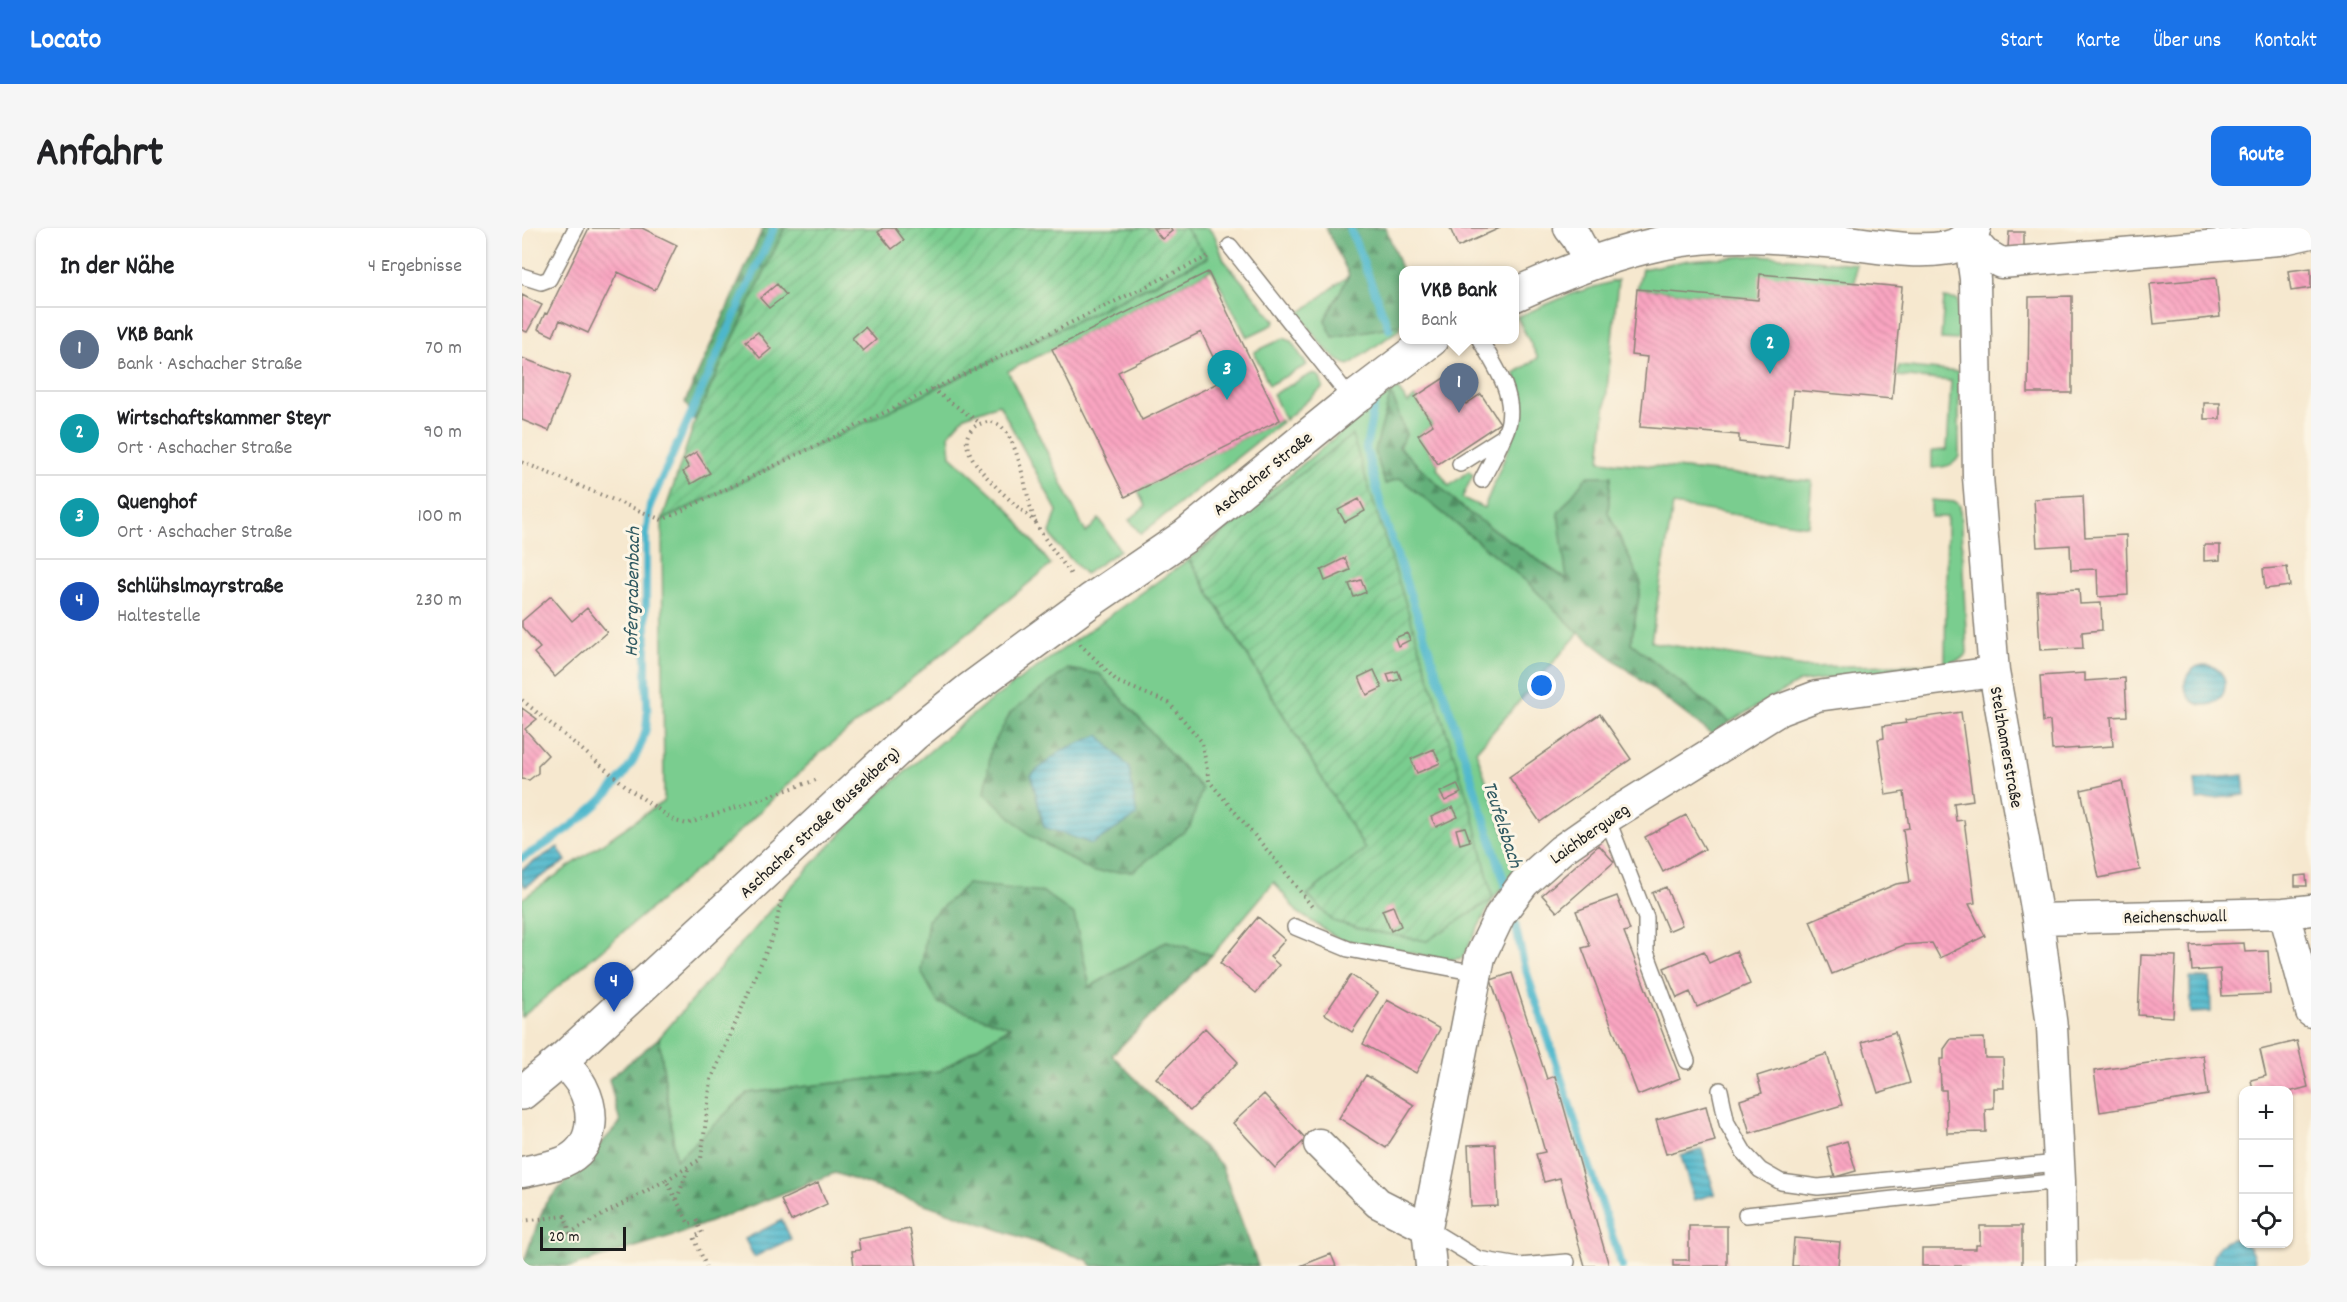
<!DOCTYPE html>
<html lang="de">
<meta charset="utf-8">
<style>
:root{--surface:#fff;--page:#f6f6f6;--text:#202124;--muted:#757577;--line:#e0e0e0;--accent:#1a73e8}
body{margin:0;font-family:Dekko,sans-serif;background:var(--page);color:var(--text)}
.controls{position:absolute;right:18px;bottom:18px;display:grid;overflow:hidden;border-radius:12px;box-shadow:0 2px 4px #0004}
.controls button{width:54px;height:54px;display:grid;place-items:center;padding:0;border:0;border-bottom:2px solid var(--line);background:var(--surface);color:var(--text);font:30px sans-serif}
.scale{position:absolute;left:18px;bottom:15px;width:86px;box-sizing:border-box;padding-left:6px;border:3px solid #1c1c1c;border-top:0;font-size:16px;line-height:21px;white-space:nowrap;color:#1c1c1c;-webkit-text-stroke:4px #fcf5e5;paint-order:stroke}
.you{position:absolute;left:1020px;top:458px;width:21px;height:21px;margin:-15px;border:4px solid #fff;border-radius:50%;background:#1a73e8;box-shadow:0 0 0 9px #1a73e833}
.badge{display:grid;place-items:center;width:39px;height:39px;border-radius:50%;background:var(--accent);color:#fff;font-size:20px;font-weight:700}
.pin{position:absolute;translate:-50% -50px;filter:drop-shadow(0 2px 3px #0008)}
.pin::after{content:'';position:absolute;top:32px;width:21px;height:18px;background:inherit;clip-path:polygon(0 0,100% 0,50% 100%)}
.popup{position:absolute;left:877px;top:38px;width:120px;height:78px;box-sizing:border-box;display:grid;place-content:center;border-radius:12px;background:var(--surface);filter:drop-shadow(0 2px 4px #0005);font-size:20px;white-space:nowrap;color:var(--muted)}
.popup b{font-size:22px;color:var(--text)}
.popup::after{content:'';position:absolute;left:50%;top:100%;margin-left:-12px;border:12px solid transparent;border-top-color:var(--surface)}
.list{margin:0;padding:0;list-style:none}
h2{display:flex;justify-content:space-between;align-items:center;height:78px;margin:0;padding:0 24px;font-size:26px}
h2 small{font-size:20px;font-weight:400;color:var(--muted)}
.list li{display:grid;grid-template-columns:39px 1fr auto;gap:18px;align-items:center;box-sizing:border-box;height:84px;padding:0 24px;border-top:2px solid var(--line)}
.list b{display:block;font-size:22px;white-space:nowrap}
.list p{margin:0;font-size:20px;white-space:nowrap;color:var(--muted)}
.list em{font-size:20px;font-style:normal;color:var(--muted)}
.icon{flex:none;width:33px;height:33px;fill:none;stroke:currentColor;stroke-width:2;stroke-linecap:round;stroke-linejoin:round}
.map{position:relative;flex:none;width:1789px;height:1038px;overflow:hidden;border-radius:12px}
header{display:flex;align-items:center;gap:36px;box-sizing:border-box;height:84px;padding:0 30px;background:var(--accent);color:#fff}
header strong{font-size:28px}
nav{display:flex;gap:33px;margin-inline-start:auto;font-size:21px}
.intro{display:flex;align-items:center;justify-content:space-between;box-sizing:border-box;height:144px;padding:0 36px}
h1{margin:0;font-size:42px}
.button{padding:15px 27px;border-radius:12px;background:var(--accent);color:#fff;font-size:21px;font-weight:700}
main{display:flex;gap:36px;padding:0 36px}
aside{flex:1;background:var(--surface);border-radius:12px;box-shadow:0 2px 4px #0004}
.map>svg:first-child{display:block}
.grass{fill:#7acd8f;stroke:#4b7456;stroke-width:1.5;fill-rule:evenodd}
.forest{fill:url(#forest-firs);stroke:#40664b;stroke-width:1.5}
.garden{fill:url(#garden-furrows);stroke:#4b7456;stroke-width:1.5}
.water{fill:url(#water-rules);stroke:#356a74;stroke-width:1.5}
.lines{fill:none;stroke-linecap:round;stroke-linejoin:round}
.stream{stroke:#4eb7cc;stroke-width:8}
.building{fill:url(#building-back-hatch);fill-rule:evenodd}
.service-casing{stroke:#898276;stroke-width:18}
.minor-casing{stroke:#898276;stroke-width:33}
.tertiary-casing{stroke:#898276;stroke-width:36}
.path{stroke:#898276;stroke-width:4;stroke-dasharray:1.5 4.5;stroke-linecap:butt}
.service{stroke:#fff;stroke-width:15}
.minor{stroke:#fff;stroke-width:30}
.tertiary{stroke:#fff;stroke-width:33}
.labels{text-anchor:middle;stroke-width:6;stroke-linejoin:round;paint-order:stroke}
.street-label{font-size:18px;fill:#1c1c1c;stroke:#fcf5e5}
.water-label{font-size:20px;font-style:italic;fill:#305a62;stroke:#fcf5e5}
</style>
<header>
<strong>Locato</strong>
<nav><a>Start</a><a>Karte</a><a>Über uns</a><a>Kontakt</a></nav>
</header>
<div class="intro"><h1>Anfahrt</h1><a class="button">Route</a></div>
<main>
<aside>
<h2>In der Nähe<small>4 Ergebnisse</small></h2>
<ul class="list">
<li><span class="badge" style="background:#5c6f8a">1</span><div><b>VKB Bank</b><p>Bank · Aschacher Straße</p></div><em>70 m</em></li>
<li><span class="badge" style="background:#0f9aa8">2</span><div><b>Wirtschaftskammer Steyr</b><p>Ort · Aschacher Straße</p></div><em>90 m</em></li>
<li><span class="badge" style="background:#0f9aa8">3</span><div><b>Quenghof</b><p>Ort · Aschacher Straße</p></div><em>100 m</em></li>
<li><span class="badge" style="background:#1a4fb4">4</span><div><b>Schlühslmayrstraße</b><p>Haltestelle</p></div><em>230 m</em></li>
</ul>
</aside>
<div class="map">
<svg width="1789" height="1038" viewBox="0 0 1789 1038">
<defs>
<pattern id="forest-firs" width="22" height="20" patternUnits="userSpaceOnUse" patternTransform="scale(1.5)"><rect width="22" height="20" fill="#63b07a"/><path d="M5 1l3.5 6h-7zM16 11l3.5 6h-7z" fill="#518e63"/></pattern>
<pattern id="garden-furrows" width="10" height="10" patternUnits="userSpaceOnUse" patternTransform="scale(1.5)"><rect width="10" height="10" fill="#7acd8f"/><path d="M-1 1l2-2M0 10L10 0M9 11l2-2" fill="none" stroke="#69af7b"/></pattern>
<pattern id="water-rules" width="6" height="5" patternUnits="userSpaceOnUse" patternTransform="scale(1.5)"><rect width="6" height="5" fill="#4eb7cc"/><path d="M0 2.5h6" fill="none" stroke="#4094a5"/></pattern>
<pattern id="building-back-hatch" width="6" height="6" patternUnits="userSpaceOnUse" patternTransform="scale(1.5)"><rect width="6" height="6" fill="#f9a5c1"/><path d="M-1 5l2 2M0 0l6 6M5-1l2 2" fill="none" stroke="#d58da5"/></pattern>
</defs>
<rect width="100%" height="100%" fill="#fcf5e5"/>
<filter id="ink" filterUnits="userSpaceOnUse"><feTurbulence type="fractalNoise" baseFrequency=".0167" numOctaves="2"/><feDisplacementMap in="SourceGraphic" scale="12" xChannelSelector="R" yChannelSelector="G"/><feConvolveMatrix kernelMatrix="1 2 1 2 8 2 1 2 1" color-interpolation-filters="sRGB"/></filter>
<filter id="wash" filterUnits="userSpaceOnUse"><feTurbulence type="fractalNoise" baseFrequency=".008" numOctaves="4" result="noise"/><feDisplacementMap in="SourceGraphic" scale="24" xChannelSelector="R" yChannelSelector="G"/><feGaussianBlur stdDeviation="1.35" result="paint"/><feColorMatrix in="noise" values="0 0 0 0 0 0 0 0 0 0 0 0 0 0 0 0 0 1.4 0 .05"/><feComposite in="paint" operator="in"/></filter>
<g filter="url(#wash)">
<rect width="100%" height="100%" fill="#f6e8cf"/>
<path class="grass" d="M663,0H686L693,8L702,32L753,93L752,96L725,109L689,40L686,44L486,143L564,305L577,291L598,322L563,346L535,317L528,305L535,283L477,176L443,188L427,206L429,228L485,279L529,337L297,526L198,622L0,789V671L142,573L140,292L686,30Z
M1238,27L1334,36L1333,55L1236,72L1115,61L1120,41L1167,32Z
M827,47L803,92L811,109L878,97L879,100L827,137C809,135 788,100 777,86Z
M1096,52L1078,233L1290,253L1286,298L1151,277L1129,414L1282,439L1423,436L1425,289H1409V272L1434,274L1438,278L1445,425L1439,431L1423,436L1277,454L1208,494L1109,415L1119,355L1086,284L1089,248L1046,352L940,280L877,219L884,207L869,165L864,256L878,250L1005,354L1057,405L954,523L995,642L971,671L940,730L925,732L817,711L775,684L752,654L690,727L645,713L568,759L551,687L521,664L416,775L489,798L418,843L226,865L154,933L137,810L263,665L356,567L461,478L667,331L830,195L875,160L886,175L893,169L911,197L896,207L916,236L915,240L927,258L947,243L951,247L940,270L962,280L998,192L993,145L1016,130L995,89L1049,66ZM667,332L905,713L843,702L811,693L785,667L843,621Z
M1422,70L1436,72V112L1419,111Z
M762,110L769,113L785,137L747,157L732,124Z
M1377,138L1437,144V228C1432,239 1421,239 1410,240V223L1425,222L1429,153L1375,148Z
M791,145L798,149L801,159L763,192L751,166Z
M758,192L760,194L619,306L607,292L623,279L616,262Z"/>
<path class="forest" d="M241,0H263L173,193L163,174Z
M804,0H864L881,46V94L878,97L811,109L803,92L827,47Z
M869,164L884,207L877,219L940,280L1045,352L1036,285L1065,248H1089L1086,284L1119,355L1109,415L1208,494L1191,507L1057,405L1005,354L878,250L863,256L853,223Z
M546,441L578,446L680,561L668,599L611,643L571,644L509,608L463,565L469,521L489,484Z
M445,656L521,664L552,687L568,759L645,713L690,727L590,827L699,937L736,1038H571L565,1032L313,945L162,1004L51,1038H0L23,976L98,895L87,851L137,810L154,932L226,865L418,843L488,799L416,775L399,743L406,692Z"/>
<path class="garden" d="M263,0H663L686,29L140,292L173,193Z
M830,207L951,587L971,671L905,713L843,702L811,693L785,667L843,621L667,331Z"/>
<path class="water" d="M1663 457a20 20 0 1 1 40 0a20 20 0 1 1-40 0Z
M577,507L607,539L615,588L570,616L522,599L509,547L540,522Z
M1721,547L1723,567L1675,572L1673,552Z
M36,619L44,633L3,659L0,654V641Z
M1668,750H1688L1689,784L1669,785Z
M1180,921L1193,966L1172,972L1159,928Z
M260,992L269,1011L232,1029L223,1011Z
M1710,1011C1725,1014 1733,1022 1732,1038H1691C1689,1024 1697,1015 1710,1011Z"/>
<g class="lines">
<path class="stream" d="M828,0L867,101
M854,167L844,220L862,289L931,492L986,665
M0,630C46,605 113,555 124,500C127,484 124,463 124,445C124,399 124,353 124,307L128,277L252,0
M990,683L1002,736L1100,1038"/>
</g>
<g id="blocks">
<path class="building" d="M67,0H120L155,17L133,62L96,44L66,105L38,92L31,108L16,101L23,85L25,86Z
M361,0H373L382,12L370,21L356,4Z
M631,0H648L650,3L640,11Z
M928,0H978L936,19Z
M1487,4H1502V21L1486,20Z
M1789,40V60L1769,63L1766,43Z
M686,44L758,192L603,269L530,121ZM679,104L702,152L620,192L596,144Z
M1238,46L1380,59L1370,171L1271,162L1266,219L1217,214V207L1118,199L1125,129L1109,127L1115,61L1236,72Z
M1694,50L1698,89L1632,96L1628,56Z
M255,56L264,67L247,80L238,70Z
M0,67L20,77L5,104L0,102Z
M1550,68V165H1506L1507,69Z
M343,99L354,112L341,123L330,110Z
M236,104L249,121L238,130L224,113Z
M0,130L48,148L27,203L0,192Z
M925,148L944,176L959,166L978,195L916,236L896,207L911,197L893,169Z
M1682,175H1698V191H1682Z
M174,224L188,245L169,256L161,244L167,240L162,232Z
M1561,268L1563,309L1604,307L1606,367L1576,369L1575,341L1549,342L1548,317L1515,319L1512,271Z
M837,271L843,283L823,294L816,282Z
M1682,317H1698V332L1682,333Z
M823,330L828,342L803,353L799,342Z
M1765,339L1768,358L1743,361L1741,341Z
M839,352L844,364L832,369L827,356Z
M1557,361L1558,376L1579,375L1580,402L1560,404L1561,420L1518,422L1515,363Z
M29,368L50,393L65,380L85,404L33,449L12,425L18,420L0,399V393Z
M885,405L888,412L876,418L873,410Z
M852,442L860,460L845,467L837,449Z
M876,443L879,451L868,454L865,446Z
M1563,445V453L1603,450L1605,488L1589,489L1591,518L1530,522L1528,493L1521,494L1518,448Z
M0,480L15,491L3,501L26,527L16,537V545L7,552L0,551Z
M1439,484L1451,572L1432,575L1434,593L1442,592L1453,675L1447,676L1463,708L1418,730L1410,715L1382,717L1310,746L1288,693L1374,656L1388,654L1381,601L1387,600L1382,564L1364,567L1356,511L1362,510L1361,498L1384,495L1383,492Z
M1078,486L1109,531L1018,594L987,549Z
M912,521L918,535L895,545L889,531Z
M1600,553L1618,642L1577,650L1559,562Z
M935,556L939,565L923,573L918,564Z
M931,579L936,589L914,599L909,589Z
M1164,587L1183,621L1141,644L1123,609Z
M943,599L948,613L938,616L934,601Z
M1077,617L1092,634L1035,684L1020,667Z
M1784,647L1785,658H1773V648Z
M1144,659L1160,697L1146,703L1130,665Z
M1095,668L1108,702L1102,704L1158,850L1116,867L1060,720L1068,718L1054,683Z
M871,678L879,698L869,703L860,682Z
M736,689L763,712L748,729L757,737L734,765L698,735Z
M1722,715L1723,724L1746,723L1748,766L1700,768L1698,741L1670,743L1668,717Z
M1182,723L1187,735L1214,723L1228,756L1175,779L1168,764L1155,770L1142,740Z
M1619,727L1654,728L1651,789L1616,787Z
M990,745L1025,851L1033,848L1087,1038H1063L1038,950L1022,954L1014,926L1023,924L1004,857L969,752Z
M829,747L856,765L830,804L803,786Z
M865,772L918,801L894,845L841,816Z
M683,800L716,834L668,883L634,850Z
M1373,804L1388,855L1356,865L1340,814Z
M1462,810L1463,830H1481L1482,860H1472V880L1463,881L1464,904L1425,905L1424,862H1419L1418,831H1422V821L1429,811Z
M1775,813L1786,859L1767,864L1731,862L1729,852L1744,848L1738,822Z
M1305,826L1320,877L1228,905L1218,872L1240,865L1235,848Z
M1681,827L1686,867L1578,884L1572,843Z
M844,847L892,877L864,920L817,890Z
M742,866L784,911L753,940L711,895Z
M1184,878L1193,913L1144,926L1134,892Z
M1325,913L1334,943L1313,949L1305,919Z
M973,916L976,978L949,979L946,917Z
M296,955L305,976L269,993L259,972Z
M1167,998H1205V1038H1151V1032H1167Z
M1458,998H1500V1038H1400V1021H1454V1017H1458Z
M388,1001L395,1038H332L330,1023L338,1022L336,1011Z
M1272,1010L1318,1014L1316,1038H1270Z
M809,1026L814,1038H778Z"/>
</g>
</g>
<g filter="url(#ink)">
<use href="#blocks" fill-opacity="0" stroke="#898276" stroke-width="1.5"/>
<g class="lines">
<defs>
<path id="service" d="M708,18L830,172
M0,48L19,54L27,51L54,0
M958,112C972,136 992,164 987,193C985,207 967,237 960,252
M938,236L979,210
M1085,590L1124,690V724L1165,833
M773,699L826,721L955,745
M1198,862L1205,895L1223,926L1238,942L1259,954L1296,959L1535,935
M1224,987L1538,953
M905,1000L956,1031L997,1038L1045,1034"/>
<path id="minor" d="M1047,0L1054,9L1068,35
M1447,8L1453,51L1456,249L1472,444L1516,691L1530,799L1538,953L1539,1038
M1447,8L1462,25L1479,35L1757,12L1789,5
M1762,685L1789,784
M1516,691L1762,685L1789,682
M797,916L856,975L905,1000
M0,944C14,941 28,939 41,934C73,920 74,885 60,858C55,849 46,840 40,832
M909,1038L905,1000L958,729L978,687L1002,655L1039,622L1085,590L1258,482L1295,468L1472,444"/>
<path id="tertiary" d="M992,67C1056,38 1126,11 1197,8C1235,6 1273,10 1310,13C1347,16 1387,26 1424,20C1435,19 1447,10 1452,0
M0,865L40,832L391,507L447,462L568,373L662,309L830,172L909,112"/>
</defs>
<use href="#service" class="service-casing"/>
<use href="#minor" class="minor-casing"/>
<use href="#tertiary" class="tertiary-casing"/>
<path class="path" d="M410,161L458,195
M0,234L140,292L689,27
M514,295C497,279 432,229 447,205C451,198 458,195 466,194C497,191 503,273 514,295C523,314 539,331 550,348
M558,416L596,454L647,475L680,514L687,553L760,640L791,680
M0,472L110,563L153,593L165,596L297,551
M144,952L179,931L189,852L253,703L259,672
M155,971L167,939
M0,993L43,988L48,1005L144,952L167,996L175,993L180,1005L172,1009L184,1038"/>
<use href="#service" class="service"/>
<use href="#minor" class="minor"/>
<use href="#tertiary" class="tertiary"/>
</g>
</g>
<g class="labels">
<g class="street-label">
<text transform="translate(740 245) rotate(-39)" y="6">Aschacher Straße</text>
<text transform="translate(1485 519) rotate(80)" y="6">Stelzhamerstraße</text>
<text transform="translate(297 594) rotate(-43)" y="6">Aschacher Straße (Bussekberg)</text>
<text transform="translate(1067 605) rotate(-35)" y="6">Laichbergweg</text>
<text transform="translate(1653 688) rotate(-1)" y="6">Reichenschwall</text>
</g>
<g class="water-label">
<text transform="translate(109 364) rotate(-89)" y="7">Hofergrabenbach</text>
<text transform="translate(982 596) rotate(72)" y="7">Teufelsbach</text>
</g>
</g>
</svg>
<div class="controls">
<button>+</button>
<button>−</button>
<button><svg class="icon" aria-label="locate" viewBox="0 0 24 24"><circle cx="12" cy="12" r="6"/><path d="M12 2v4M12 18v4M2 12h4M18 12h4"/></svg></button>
</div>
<div class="scale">20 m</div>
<div class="you"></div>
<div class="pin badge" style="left:937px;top:185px;background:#5c6f8a">1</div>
<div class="popup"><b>VKB Bank</b>Bank</div>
<div class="pin badge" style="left:1248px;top:146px;background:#0f9aa8">2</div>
<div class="pin badge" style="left:705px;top:172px;background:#0f9aa8">3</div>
<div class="pin badge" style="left:92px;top:784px;background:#1a4fb4">4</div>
</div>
</main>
